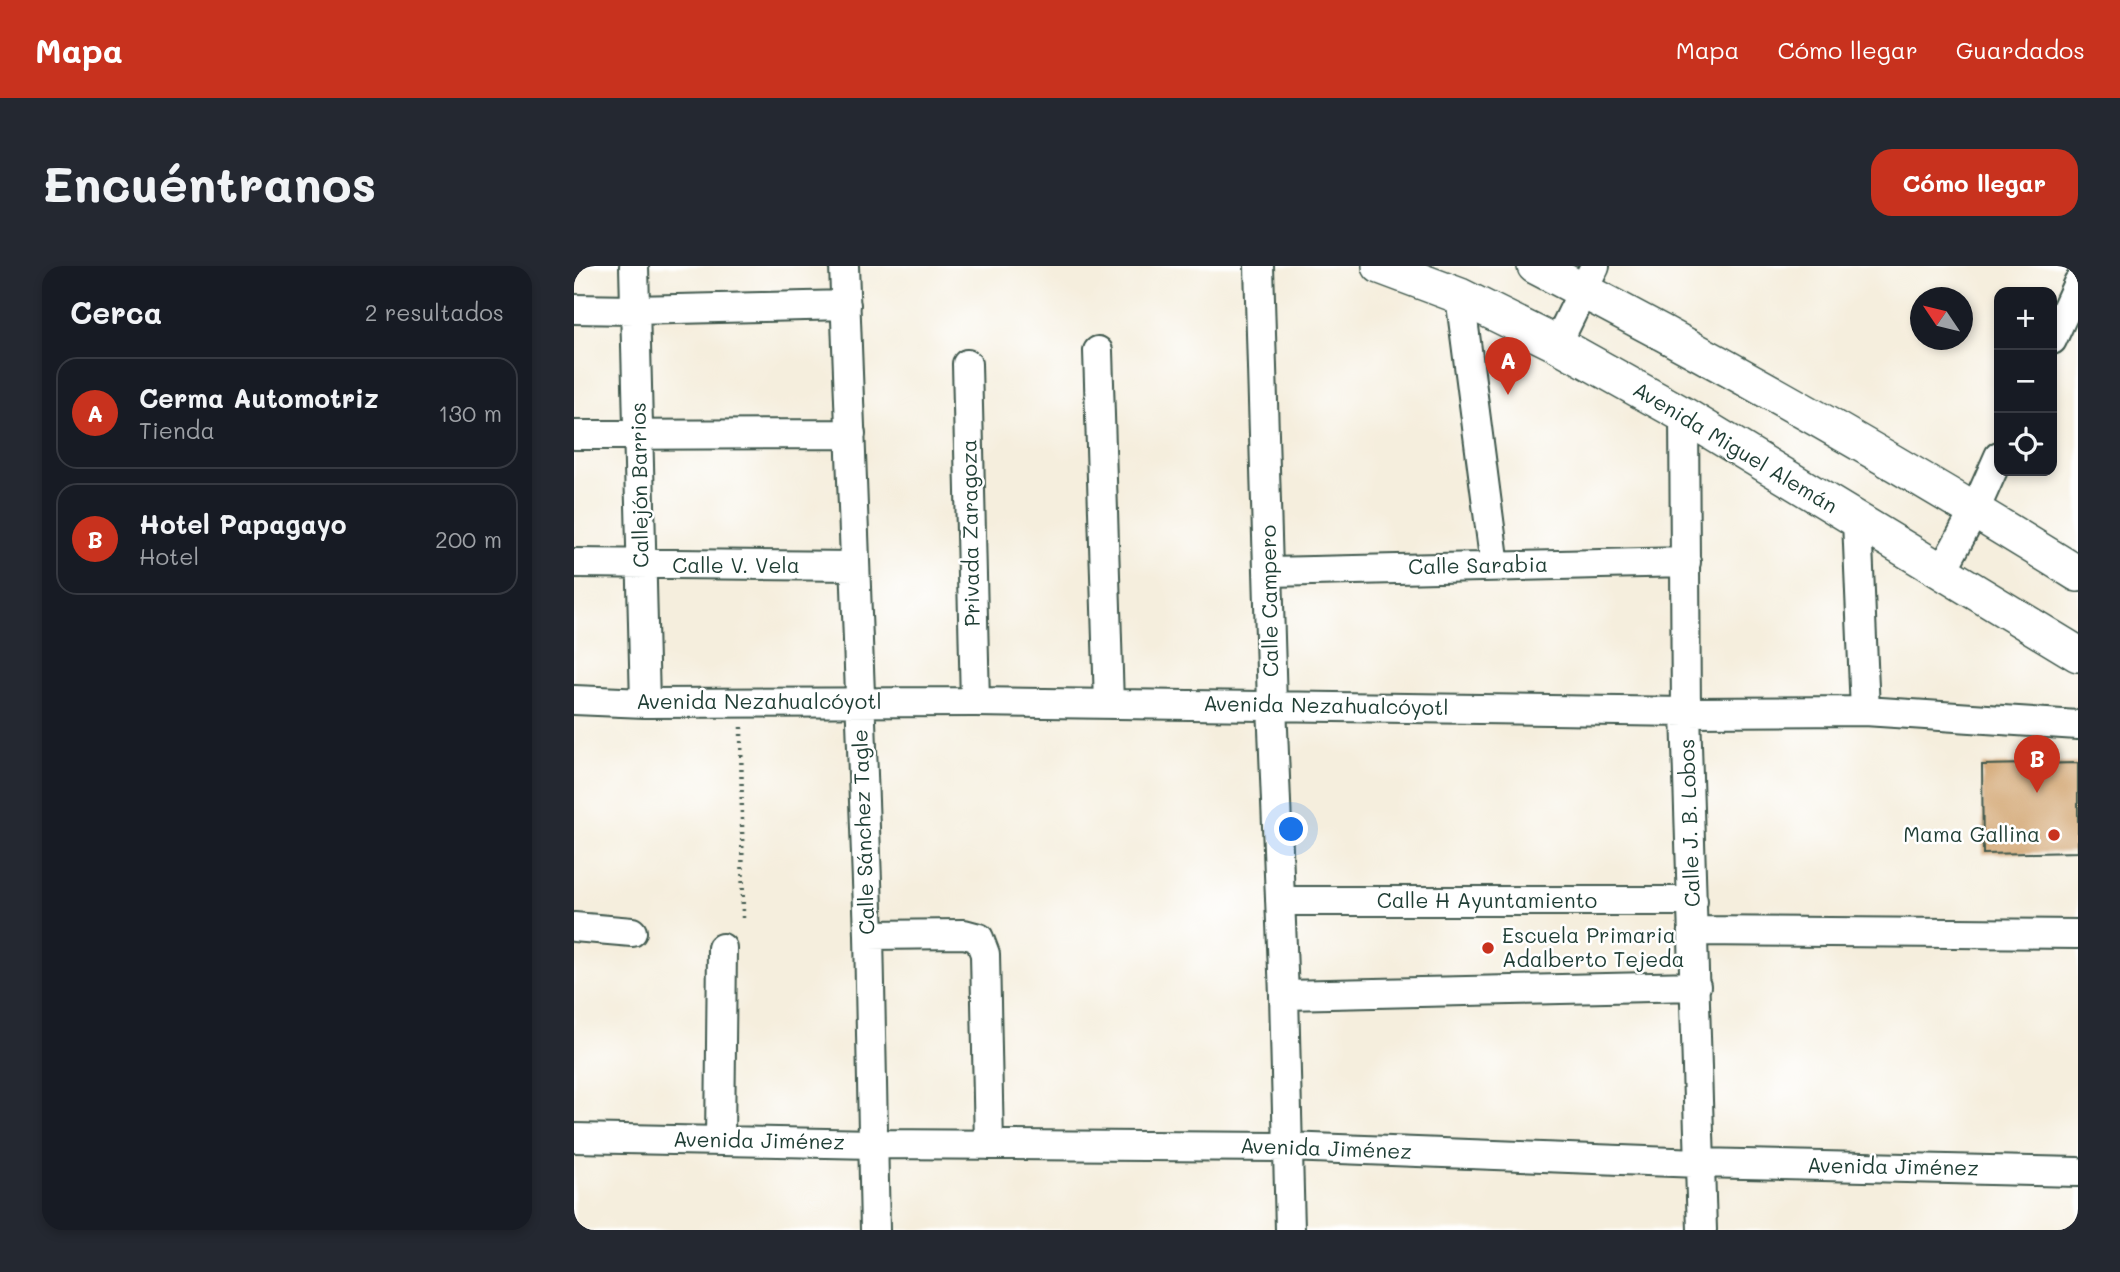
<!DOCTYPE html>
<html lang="es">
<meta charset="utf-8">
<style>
:root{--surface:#171b24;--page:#242831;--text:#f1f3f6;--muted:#9ea1a6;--line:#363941;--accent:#c8321e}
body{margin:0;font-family:Mali,sans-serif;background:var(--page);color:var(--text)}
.controls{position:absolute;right:21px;top:21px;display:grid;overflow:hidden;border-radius:14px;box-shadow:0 4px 10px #0003}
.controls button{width:63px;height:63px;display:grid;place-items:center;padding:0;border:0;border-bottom:2px solid var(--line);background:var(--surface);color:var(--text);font:35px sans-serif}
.compass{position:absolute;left:1336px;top:21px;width:63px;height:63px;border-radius:50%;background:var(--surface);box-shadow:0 4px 10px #0003;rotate:305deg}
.you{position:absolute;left:718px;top:564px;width:24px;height:24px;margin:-18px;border:5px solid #fff;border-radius:50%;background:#1a73e8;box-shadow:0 0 0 10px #1a73e833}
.badge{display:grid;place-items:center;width:46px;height:46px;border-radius:50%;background:var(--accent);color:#fff;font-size:23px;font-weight:700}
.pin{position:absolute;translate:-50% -58px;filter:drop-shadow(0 2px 4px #0008)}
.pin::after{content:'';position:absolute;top:37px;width:24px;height:21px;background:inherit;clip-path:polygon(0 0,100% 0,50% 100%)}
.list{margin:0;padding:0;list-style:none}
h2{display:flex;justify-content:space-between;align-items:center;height:91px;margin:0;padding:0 28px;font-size:30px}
h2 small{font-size:23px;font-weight:400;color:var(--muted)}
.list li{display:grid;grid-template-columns:46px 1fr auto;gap:21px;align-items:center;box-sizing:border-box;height:112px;margin:0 14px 14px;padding:0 14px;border:2px solid var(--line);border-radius:21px}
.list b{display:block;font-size:26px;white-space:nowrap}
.list p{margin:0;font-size:23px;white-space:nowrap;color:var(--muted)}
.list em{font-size:23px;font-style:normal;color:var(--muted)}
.icon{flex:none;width:38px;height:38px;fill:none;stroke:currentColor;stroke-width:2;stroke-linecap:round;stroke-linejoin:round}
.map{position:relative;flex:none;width:1504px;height:964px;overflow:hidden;border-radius:21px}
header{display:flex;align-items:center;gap:42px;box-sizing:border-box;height:98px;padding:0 35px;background:var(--accent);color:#fff}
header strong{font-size:33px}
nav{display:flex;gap:38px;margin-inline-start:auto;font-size:24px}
.intro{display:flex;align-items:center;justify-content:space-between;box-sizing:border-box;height:168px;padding:0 42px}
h1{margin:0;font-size:49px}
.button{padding:18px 32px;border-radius:21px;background:var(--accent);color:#fff;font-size:24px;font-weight:700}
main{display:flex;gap:42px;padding:0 42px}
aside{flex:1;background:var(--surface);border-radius:21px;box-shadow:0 4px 10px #0003}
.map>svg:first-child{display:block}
.building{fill:#d2a571}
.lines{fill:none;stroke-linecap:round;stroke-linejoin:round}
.minor-casing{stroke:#3f584d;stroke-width:32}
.major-casing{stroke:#3f584d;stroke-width:38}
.path{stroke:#3f584d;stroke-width:4.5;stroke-dasharray:2 5;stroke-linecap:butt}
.minor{stroke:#fff;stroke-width:28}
.major{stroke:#fff;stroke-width:35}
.poi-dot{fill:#c8321e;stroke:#fff;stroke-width:2.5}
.labels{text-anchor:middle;stroke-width:5;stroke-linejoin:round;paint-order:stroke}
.street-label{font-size:21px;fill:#1f3d34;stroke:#fff}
.poi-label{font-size:21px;fill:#1f3d34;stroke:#fff;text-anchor:end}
</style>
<header>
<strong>Mapa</strong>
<nav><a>Mapa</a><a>Cómo llegar</a><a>Guardados</a></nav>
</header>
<div class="intro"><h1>Encuéntranos</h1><a class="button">Cómo llegar</a></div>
<main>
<aside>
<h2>Cerca<small>2 resultados</small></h2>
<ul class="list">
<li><span class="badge">A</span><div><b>Cerma Automotriz</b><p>Tienda</p></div><em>130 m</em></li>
<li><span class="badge">B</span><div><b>Hotel Papagayo</b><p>Hotel</p></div><em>200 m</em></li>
</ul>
</aside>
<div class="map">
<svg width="1504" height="964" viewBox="0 0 1504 964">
<rect width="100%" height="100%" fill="#fff"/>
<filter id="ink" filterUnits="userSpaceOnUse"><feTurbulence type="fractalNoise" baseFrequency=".0143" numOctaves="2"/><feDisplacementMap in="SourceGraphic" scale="14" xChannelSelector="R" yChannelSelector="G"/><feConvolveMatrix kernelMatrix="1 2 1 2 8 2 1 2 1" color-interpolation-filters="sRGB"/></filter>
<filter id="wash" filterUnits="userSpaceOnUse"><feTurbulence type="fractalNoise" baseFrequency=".00686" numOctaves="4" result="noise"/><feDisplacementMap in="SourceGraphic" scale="28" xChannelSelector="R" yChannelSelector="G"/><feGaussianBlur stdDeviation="1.57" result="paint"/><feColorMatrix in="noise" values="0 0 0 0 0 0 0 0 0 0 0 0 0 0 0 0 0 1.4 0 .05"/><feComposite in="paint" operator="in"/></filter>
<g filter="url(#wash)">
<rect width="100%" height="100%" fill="#f5eedd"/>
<g id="blocks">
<path class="building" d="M1504,497V586L1409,588L1408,499Z"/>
</g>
</g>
<g filter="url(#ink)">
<use href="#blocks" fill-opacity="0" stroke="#3f584d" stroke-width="2"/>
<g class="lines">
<defs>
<path id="minor" d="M60,0L71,437
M270,0L295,669L301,964
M685,0L698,439L710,729L716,964
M886,30L921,300
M0,43L60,44L272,39
M1478,74L1504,17
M983,78L1021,0
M524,85L535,438
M393,98L401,436
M1110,149L1112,446L1128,964
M0,169L277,168
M1283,255L1291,445
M0,297L281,300
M696,306L1112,296
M1367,307L1401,244L1425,190
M0,434L71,437L401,436L1112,446L1291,445L1504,459
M706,635H1119
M0,661L58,666
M1120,665L1504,668
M295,669L390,668L405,672L411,688L415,879
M710,729L1122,720
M0,872L300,878L713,881L1125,897L1504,906
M146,875L148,682"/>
<path id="major" d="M806,0L886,30L983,78L1110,149L1504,388
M961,0C1147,95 1327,198 1504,308"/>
</defs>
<use href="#minor" class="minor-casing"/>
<use href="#major" class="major-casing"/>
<path class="path" d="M167,461L169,654"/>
<use href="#minor" class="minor"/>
<use href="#major" class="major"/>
</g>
</g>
<g class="poi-dot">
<circle cx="1480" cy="569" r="7"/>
<circle cx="914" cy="682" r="7"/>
</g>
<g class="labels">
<g class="street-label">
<text transform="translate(1161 182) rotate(31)" y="7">Avenida Miguel Alemán</text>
<text transform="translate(66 219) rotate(-91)" y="7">Callejón Barrios</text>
<text transform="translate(397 267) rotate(-91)" y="7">Privada Zaragoza</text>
<text x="162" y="307">Calle V. Vela</text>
<text transform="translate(904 300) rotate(-1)" y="7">Calle Sarabia</text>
<text transform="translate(696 335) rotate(-91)" y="7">Calle Campero</text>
<text x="185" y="443">Avenida Nezahualcóyotl</text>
<text transform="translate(752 440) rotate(1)" y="7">Avenida Nezahualcóyotl</text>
<text transform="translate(1116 557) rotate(-92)" y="7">Calle J. B. Lobos</text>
<text transform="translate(290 566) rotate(-92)" y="7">Calle Sánchez Tagle</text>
<text x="913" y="642">Calle H Ayuntamiento</text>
<text transform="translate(185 875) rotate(1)" y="7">Avenida Jiménez</text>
<text transform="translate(752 883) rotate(2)" y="7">Avenida Jiménez</text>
<text transform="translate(1319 901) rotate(1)" y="7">Avenida Jiménez</text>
</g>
<g class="poi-label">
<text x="1466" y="576">Mama Gallina</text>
<text x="928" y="677" text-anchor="start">Escuela Primaria<tspan x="928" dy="24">Adalberto Tejeda</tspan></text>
</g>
</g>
</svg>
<div class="controls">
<button>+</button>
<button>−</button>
<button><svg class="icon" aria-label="locate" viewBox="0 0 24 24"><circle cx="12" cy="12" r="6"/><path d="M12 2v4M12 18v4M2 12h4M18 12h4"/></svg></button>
</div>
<svg class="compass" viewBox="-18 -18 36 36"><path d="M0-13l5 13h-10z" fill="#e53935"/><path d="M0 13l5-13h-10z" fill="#9ea1a6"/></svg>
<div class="you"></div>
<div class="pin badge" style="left:934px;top:129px">A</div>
<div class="pin badge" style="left:1463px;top:527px">B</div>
</div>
</main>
